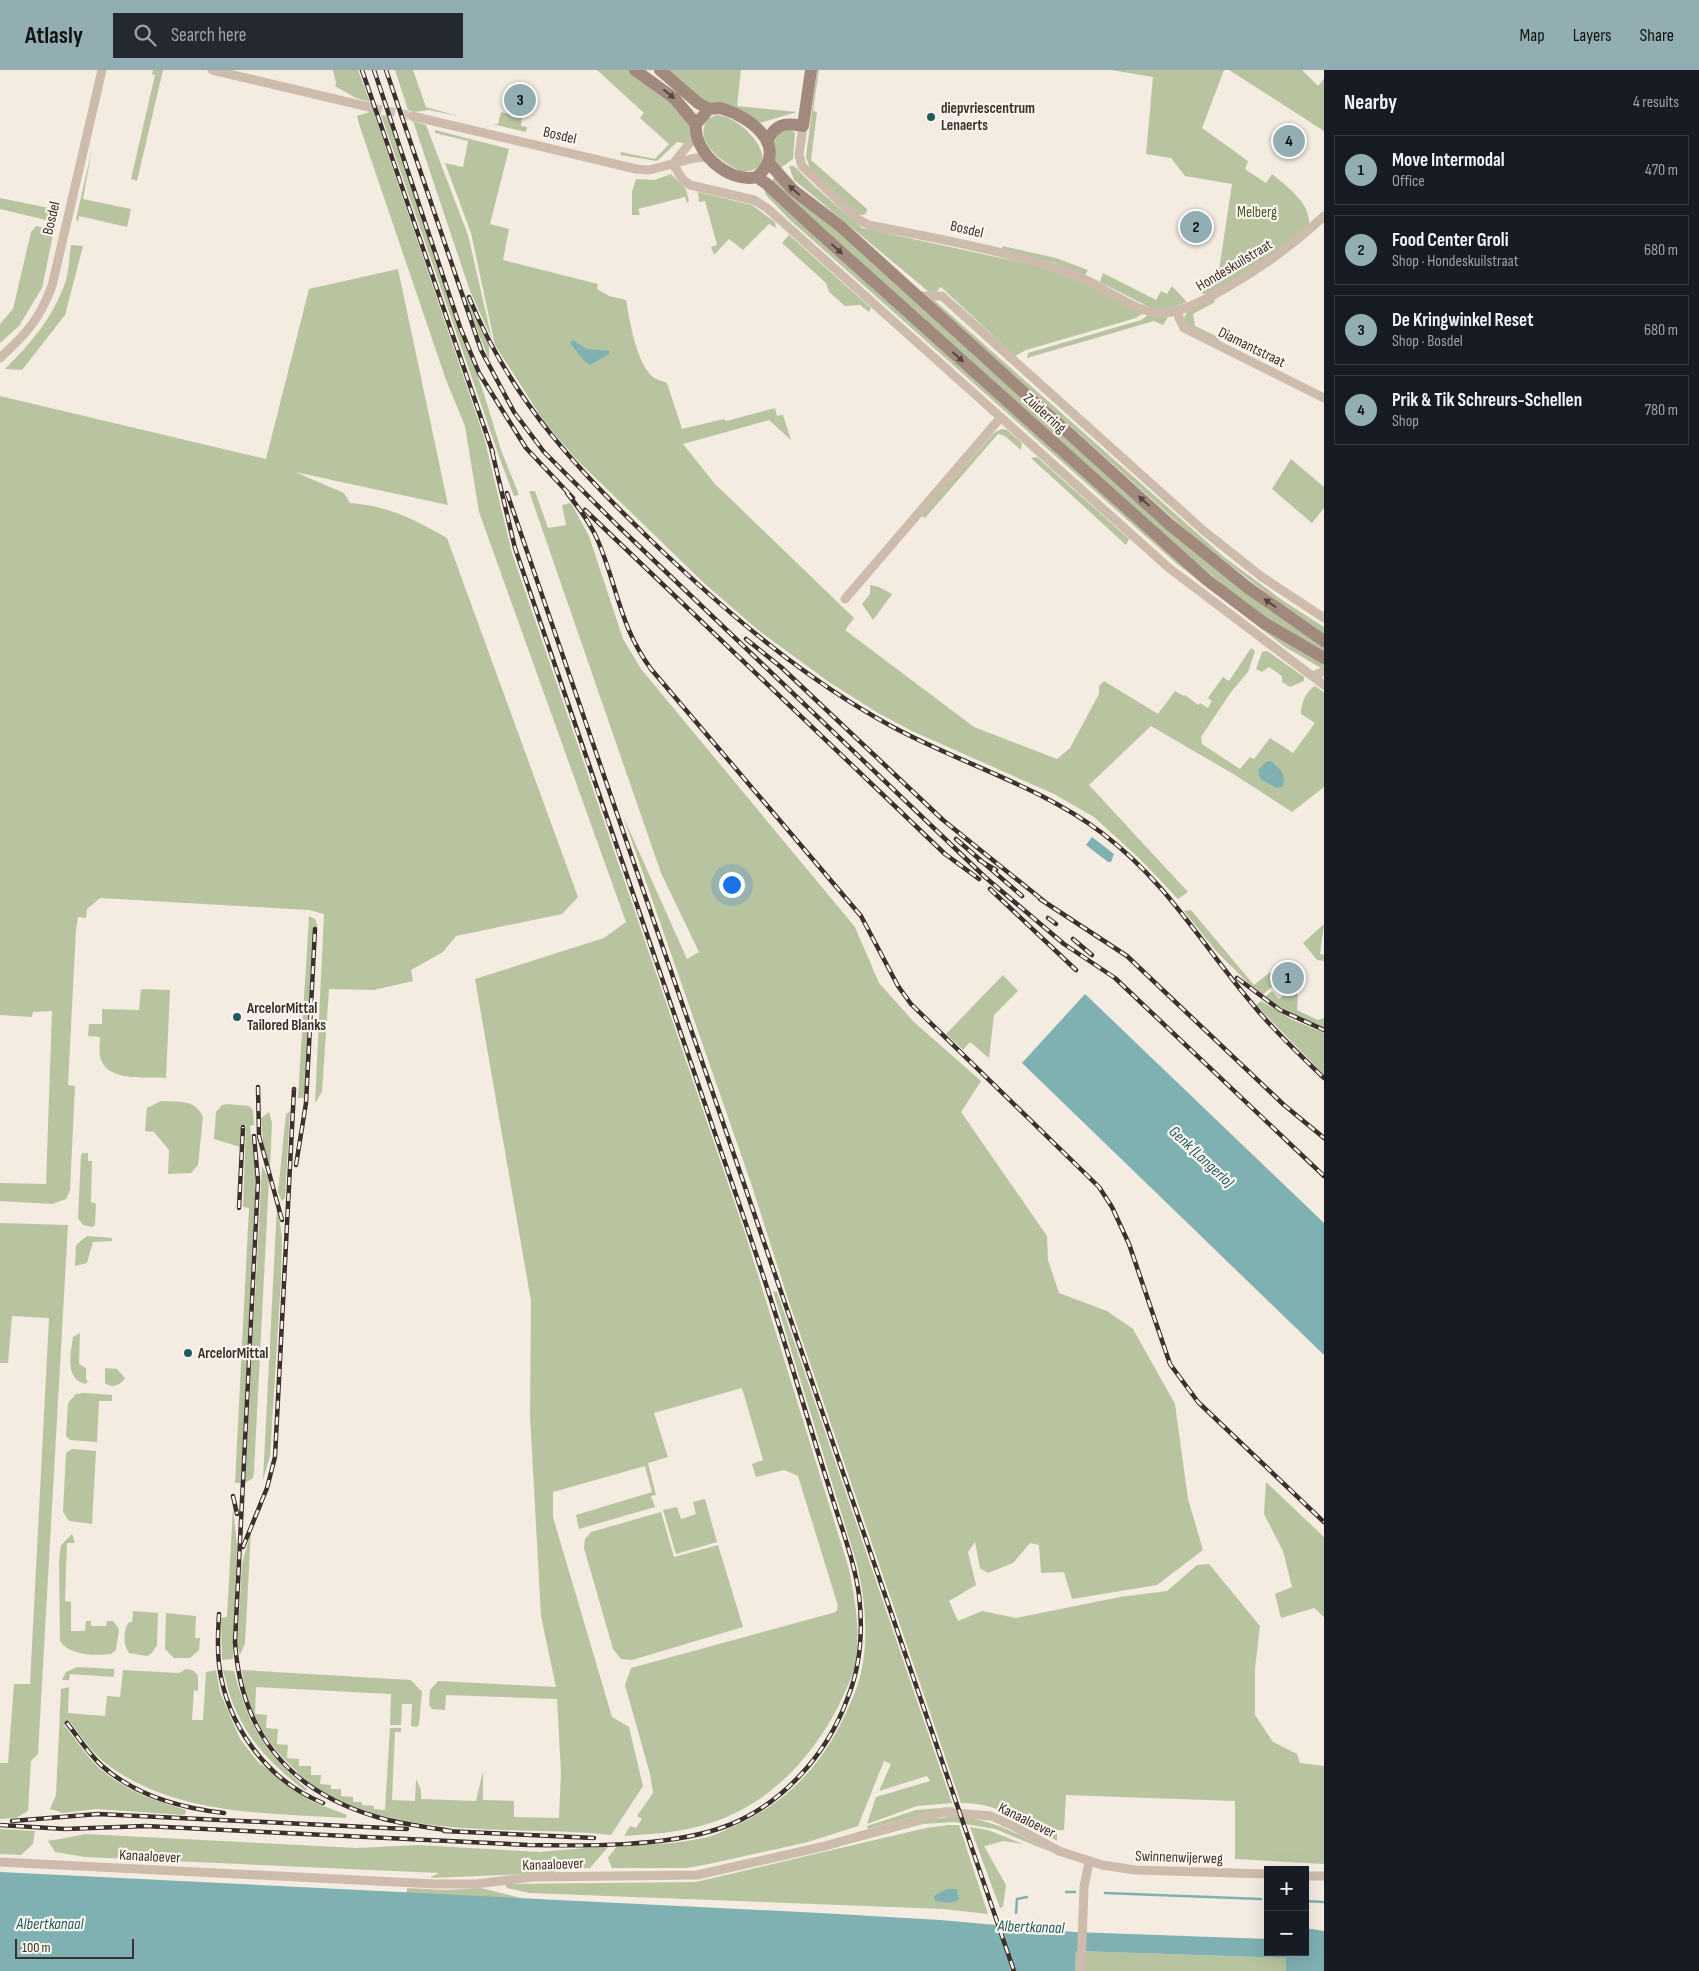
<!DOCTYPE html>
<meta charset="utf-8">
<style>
:root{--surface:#171b24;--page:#242831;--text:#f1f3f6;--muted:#9ea1a6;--line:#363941;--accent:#92aeb2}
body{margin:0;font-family:"Sofia Sans Condensed",sans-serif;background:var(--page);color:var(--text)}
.controls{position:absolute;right:15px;bottom:15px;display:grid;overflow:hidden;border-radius:0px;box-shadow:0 5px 20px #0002}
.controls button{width:45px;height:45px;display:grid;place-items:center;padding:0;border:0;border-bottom:1px solid var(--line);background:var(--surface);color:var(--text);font:25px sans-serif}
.scale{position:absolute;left:15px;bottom:12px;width:119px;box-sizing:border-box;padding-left:5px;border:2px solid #3b302b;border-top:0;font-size:14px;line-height:18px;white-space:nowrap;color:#3b302b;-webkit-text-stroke:4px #fbf5ee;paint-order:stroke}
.you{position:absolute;left:731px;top:814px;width:18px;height:18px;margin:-12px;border:4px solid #fff;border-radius:50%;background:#1a73e8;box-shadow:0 0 0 8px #1a73e833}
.badge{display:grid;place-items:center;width:32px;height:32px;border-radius:50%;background:var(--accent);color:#111;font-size:16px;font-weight:700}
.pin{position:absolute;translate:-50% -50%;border:2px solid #fff;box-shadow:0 1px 5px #0006}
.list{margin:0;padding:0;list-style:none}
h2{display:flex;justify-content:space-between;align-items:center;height:65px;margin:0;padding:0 20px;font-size:21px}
h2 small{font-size:16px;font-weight:400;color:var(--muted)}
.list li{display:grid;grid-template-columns:32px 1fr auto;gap:15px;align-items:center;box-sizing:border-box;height:70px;margin:0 10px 10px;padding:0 10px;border:1px solid var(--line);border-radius:0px}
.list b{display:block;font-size:19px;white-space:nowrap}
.list p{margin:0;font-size:16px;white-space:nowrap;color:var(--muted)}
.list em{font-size:16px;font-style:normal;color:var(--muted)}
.icon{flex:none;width:28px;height:28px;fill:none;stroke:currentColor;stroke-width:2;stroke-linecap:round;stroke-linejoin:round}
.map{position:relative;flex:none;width:1324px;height:1901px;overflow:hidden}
header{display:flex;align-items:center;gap:30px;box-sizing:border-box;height:70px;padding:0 25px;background:var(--accent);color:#111}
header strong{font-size:24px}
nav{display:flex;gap:28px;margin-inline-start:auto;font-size:18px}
.search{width:350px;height:45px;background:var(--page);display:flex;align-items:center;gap:12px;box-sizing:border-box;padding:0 18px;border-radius:0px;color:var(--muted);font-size:19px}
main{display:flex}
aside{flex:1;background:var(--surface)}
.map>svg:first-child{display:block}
.green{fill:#b8c4a0}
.water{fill:#7fb0b2}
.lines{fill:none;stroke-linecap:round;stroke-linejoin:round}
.stream{stroke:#7fb0b2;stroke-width:2.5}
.street-tunnel{stroke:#cfc6bd;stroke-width:9;stroke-dasharray:9 4.5;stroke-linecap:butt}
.street{stroke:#cdbbac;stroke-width:9}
.secondary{stroke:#a18a7d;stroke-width:12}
.rail-casing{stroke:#3b302b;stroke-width:4.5}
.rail{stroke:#fbf5ee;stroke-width:2.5;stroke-dasharray:8;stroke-linecap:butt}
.oneway{fill:#544640}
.poi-dot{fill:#1f5a5e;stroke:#fbf5ee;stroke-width:2}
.labels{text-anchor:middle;stroke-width:4.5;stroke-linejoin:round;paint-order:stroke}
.poi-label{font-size:15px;font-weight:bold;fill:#3b302b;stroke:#fbf5ee;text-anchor:start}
.street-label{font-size:15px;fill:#3b302b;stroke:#fbf5ee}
.park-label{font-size:15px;fill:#4a5a2e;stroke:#fbf5ee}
.water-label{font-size:16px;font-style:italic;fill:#1f5a5e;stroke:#fbf5ee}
</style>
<header>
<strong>Atlasly</strong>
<div class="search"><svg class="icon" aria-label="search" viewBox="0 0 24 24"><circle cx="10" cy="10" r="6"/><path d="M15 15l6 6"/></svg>Search here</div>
<nav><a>Map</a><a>Layers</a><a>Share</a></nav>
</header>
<main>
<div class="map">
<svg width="1324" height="1901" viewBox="0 0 1324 1901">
<rect width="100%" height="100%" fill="#f4ebe1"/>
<path class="green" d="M153,0H163L137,111L131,109L155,5L152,4Z
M333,0H358L370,32L356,28L335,16L336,13Z
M395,0H413L426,37L458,46L429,40L414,42L408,40Z
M597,0H630L690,48L692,63L688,74L677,72L657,91L620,85L621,82L655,89L669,74L640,48L644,43Z
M667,0H741L737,36L797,42L759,53L707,35Z
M817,0H819L813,41L817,42L811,90L867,139L866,144L861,145L856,142L811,101L806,87Z
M1111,0H1224L1202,58L1248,91L1245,99L1266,113L1272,104C1287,117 1311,132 1309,156L1263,192L1206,225L1199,222L1197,216L1219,200L1232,114L1185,106L1171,88L1146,84L1153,7Z
M1229,0H1302L1318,16L1324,9V61Z
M370,42L374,43L484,367L512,483L745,1163L849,1499C855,1529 860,1558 856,1589C854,1605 845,1621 839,1635C810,1692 763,1740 700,1756C675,1763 650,1764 624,1766L630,1756L636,1758L642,1749L637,1746L653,1723L650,1704L625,1615L631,1598L836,1542L838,1536L798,1406L784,1400L756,1407L752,1394L763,1390L742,1318L654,1343L668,1387L648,1393L656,1425L651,1426L655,1437L579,1459L576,1445L652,1422L645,1396L553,1422V1447L612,1647L629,1657L643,1716L611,1765C519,1755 403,1771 320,1720C306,1712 295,1699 283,1688C261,1664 244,1632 242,1600L411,1610L422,1622L419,1654L417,1657L411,1656L412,1634H402L401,1655H390L391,1624L256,1617L255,1644L267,1645L266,1658L278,1659L277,1674L288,1675L287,1688L299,1689V1696H311V1705H321L320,1714L331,1715V1719H341V1726L353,1727V1732H362V1735L374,1736V1739L385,1740L390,1658H401V1662H395L392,1730L415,1731L416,1709L421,1720V1729L476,1731L483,1701V1730L514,1731V1747L559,1748L561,1703L557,1629L446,1625L445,1640L432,1639L429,1635L430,1620L438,1611L556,1617L541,1546L530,1345L531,1231L475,909L604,868L626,852L479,442L465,356L446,310L359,54L357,46Z
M501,42L522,47L521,56L527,57L526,62L492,54H498Z
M381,45L387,46L484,324L501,380L519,425L514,426L501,392Z
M716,45C743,45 789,99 743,102C725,95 691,71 708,49Z
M413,51L426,55L468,165L492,269L470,221Z
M435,60L509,79L490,154L509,159L503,190L598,214L597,219L609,226L626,230C630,251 636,293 653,307C657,310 663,311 667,313L682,359L724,349L726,351L775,338L777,346L783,345L791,370L769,350L683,374L715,414L854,548L845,560L974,657L1057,689L1070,678L1099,624V616L1104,611L1158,644L1175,621L1184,626L1185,625L1198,635L1200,633L1208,638L1212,631L1208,628L1223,607L1229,611L1251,578L1255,581L1248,602L1231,622L1201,667L1202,674L1240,699L1250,687L1254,689L1270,668L1293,683L1315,653L1301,644C1301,633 1306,621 1315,616L1324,622V717L1292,742L1235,705L1151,656L1089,715L1188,822L1178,829L1140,789L1094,747L1054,724L912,661L878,643L829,612L758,560L705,514L578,391L545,353L495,275L471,163L445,93L463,97L468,71L435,63Z
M780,60H791L795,63L793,89L776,101L772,77Z
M92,79L83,129L131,139L127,157L79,146L78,152L76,149Z
M789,96H794L812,114L862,158L1038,196L1079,211L1143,243L1136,248L1026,280L1015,286L941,217L935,223L929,222L804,118L794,110Z
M671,104L686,119L689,131L687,133L685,127L638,139L640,145H632V122L636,109L655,110Z
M775,107L822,146L987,297L1324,576V585L1275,558L1186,484L770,112Z
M764,119L1138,454L1324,591V596L1321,598L1285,577L1177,494L790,150L766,125Z
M698,122L752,135L775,152L776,158L769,154L743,180L729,169L714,185L711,177L717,175L705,131L699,132Z
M0,128L59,140L55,151H50L0,139Z
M36,156L54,160L42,218L19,256L0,273V254L13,239L31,162Z
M789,165L871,238L869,242L860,235L845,236L829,222L826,213L782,173Z
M71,175L83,176L65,245L22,300L5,299C31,273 52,249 65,213C69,202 69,187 71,175Z
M1002,176L1056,188L1088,200L1085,205L1055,193L1002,180Z
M398,199L448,435L295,402L344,423L350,433C388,436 414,449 447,468L578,827L562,844L456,866L443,882L411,900L413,911L374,920L329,919L322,1022L315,1033L324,844L309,840L100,828L87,839L86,848L78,847L76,859L68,1015L75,1016L70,1120L66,1129L52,1134L0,1131V1113L46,1114L52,941L33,942L32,947L0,945V326L266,389L309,219Z
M1103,203L1156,230L1161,221L1167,224L1172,216L1187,232L1166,240L1151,238L1100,212Z
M464,222L489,274V290L463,224Z
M929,229L934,230L1224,487L1282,530L1324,557V567L1196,469Z
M1214,229L1215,232L1193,244L1195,256L1220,268L1218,271L1188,257L1184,248L1188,240Z
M1148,245L1168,247L1163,255L1154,251L1027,288L1028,283L1141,250Z
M1002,359L1007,360L1022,373L1021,380L1005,366L998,364L925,448L921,446L995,362Z
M1037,387L1129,469L1126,475L1031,388Z
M1291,389L1324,417V438L1312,453L1272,419Z
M529,421H535L548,458L566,455L562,435L571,433L589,466L623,569L641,599L855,857L879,913L914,952L981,1011L961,1042L1047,1166L1048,1190L1059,1223L1107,1241L1133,1259L1175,1334L1188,1429L1203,1480L1157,1515L1072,1529L1064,1502L1041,1503L1039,1475L1030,1473L1013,1493L988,1503L980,1498L975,1472L968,1482L976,1515L949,1531L958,1551L982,1541L1016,1548L1120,1527L1167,1521L1197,1495L1209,1494L1260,1556L1255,1599V1645L1273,1672L1297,1684L1300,1693L1324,1696V1794L1235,1789V1731L1066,1725L1064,1760H1057V1771C1026,1751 998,1733 961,1733L787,1226L751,1113L623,746L687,889L699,882L661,803Z
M870,515L879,517L892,524L873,550L862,534L870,524Z
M1267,581L1304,607V611L1290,617L1282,612V606L1269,597L1262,602L1256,599L1262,582Z
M1191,840L1254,915L1273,900L1280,910L1261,926L1216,881L1184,841Z
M309,846L315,849L318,857H313L305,1028H298Z
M1324,854L1320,884L1324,885V891L1317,890L1303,873Z
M1003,905L1018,921L994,945L989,988L970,972L963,980L946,964Z
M141,919L170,920L166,1008C150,1007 113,1011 103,994C98,987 100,975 100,967L88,966L89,954H102V939L139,940Z
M1272,921L1279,929L1289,921L1298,924L1297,940L1318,950L1324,948V958L1295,946L1264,928Z
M1261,931L1291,949L1324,963V1005L1256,935Z
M161,1031C178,1032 196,1029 203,1047L198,1095L191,1103L168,1104L169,1080L154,1062L145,1061L147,1038Z
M228,1034L249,1036L253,1040L254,1055L250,1056L256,1109L241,1413H235L249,1138L243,1137L246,1055H241L240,1077L214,1069L216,1042L222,1035Z
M290,1041L285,1128L282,1131L278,1122L286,1044Z
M269,1042L272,1053L270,1098L264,1082L261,1048Z
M83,1083H88V1091H92L91,1132L96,1134L95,1155L92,1157L83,1155L78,1148L81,1085Z
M262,1096L269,1109L254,1401L253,1408L245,1413Z
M277,1135L282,1166L281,1209L270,1386L263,1410Z
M0,1153L68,1155L38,1684L31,1691L28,1741L16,1748L0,1749V1693H8L14,1614H30L49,1248L12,1246L8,1293H0Z
M87,1166L112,1168V1171L93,1172L87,1193L75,1196L76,1175Z
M773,1221L777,1222L952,1733L917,1736L867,1754L876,1727L930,1711L927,1706L879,1721L891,1694L884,1691L858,1756L808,1772L704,1795L687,1798H612L608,1788L617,1776C647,1775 678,1774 708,1767C716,1765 724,1760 732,1757C785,1734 821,1697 845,1645C851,1632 858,1617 861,1603C869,1568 865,1528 857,1494Z
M80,1263L79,1294L86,1298V1310L89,1311L85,1314C64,1308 71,1283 73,1267Z
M105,1298L117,1299L125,1308C121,1315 112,1319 105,1313Z
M85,1323L112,1325V1331H99L97,1372L70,1370L66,1366L68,1333L76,1324Z
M72,1379L96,1381L92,1454L69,1451L63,1442L66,1383Z
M1266,1412L1324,1467V1547L1314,1538L1281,1548L1275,1524L1292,1517L1283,1481L1264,1444Z
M705,1429L717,1472L676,1484L663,1440L677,1437L681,1449L696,1444L693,1432Z
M233,1437L237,1476L233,1589L222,1590L221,1548L227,1547Z
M661,1442L674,1487L718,1475L743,1557L632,1590L621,1589L613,1579L584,1478L585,1469L591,1462Z
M251,1461L245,1573L240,1585L237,1575L242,1494Z
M72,1464L75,1473H67L65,1531L71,1532V1561H85L86,1551H91V1556H106L107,1551H113L119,1559L116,1580L111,1584C94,1586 69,1585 60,1571L59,1490L61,1475Z
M133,1541L158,1543L157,1575L152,1583L147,1586L129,1583C123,1574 123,1563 128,1553L132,1552Z
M166,1543L196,1546L195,1568H200L199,1580L190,1588H174L165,1579Z
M77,1597L114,1599V1607L70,1604L69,1610H62L66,1602Z
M186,1599L194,1601L198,1606V1621L194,1620L192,1650H203L206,1602L216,1600L220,1622L240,1669L258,1692L311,1731L347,1745L346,1748C263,1743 172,1745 104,1692C90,1681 80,1664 69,1651L64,1655C74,1667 83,1681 93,1692C118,1718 152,1730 186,1740L185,1745L96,1739L63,1743L50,1739L56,1725L61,1619L69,1617L68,1643L105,1646L107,1626L120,1627L123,1600L179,1603Z
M223,1600L234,1601C249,1657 264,1682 308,1720H304C260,1685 235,1656 223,1600Z
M953,1737V1739L932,1741L868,1759L867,1756L916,1740Z
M954,1746C994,1750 1017,1763 1051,1782L995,1759L954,1752L923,1754L833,1778L924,1751Z
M948,1755H959L988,1844L943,1839L530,1823L507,1818L505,1814L696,1812L926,1758Z
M970,1757L988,1760L1023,1774L1004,1771L984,1776L1006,1815L1003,1837L1000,1838Z
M0,1759L35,1761L33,1774L21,1785L0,1784Z
M86,1764L357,1778L418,1775L539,1782L609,1776L590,1798L559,1799L553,1803L429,1808L439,1803L85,1787L55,1782L48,1771Z
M407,1818L446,1820L481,1818L525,1829L407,1823Z
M1076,1881L1286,1888V1901H1075Z"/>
<path class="water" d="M573,270L587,279L609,281V284L590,295L584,291L570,273Z
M1271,691C1280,699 1286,703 1283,716L1277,718L1260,709L1258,700L1266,692Z
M1092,767L1114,784L1111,792H1108L1086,775Z
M1085,924L1324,1153V1285L1022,993Z
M0,1802L820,1843L940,1850L1074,1862L1268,1869V1882H1305V1858L1324,1861V1901H1286V1888L1076,1881L1075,1901H0Z
M947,1819H957L959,1829L951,1833L935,1831L934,1826Z"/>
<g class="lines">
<path class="stream" d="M1066,1822H1075
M1105,1823L1261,1829
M1305,1831L1324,1832
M1016,1843L1017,1829L1027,1827
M1015,1857L1016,1853"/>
<path class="street-tunnel" d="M373,38L412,46"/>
<path class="street" d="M212,0L373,38
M412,46L636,99L649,100L695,88L708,87
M803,56L799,85L802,96L859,150L869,155C938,169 1009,181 1075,205C1101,214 1138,246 1165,243C1183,241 1201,232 1217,223C1257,201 1291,177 1324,146
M673,94L683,110L690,115L754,130L767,138L1169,498L1324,615
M673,94L696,65
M916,226H942L1204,461L1262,507L1324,548
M1176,241L1184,258L1324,328
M0,288C27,263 39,250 52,216L102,0
M845,529L1001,347
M1313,606L1324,601
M0,1792L435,1814H476L533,1807L697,1805L825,1776L944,1742L991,1746L1013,1756L1059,1781L1102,1795L1135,1800L1268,1804
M1305,1806H1324
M1081,1901L1084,1817L1089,1792"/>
<path class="secondary" d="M635,0L674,28L696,54
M660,0L698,33L709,39
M720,38C750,46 791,77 757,107C729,114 693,82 696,54L709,39Z
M767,72C775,54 784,52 803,56L811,0
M769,93L793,120L839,155L1169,454L1247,517L1324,571
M757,107L767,114L812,156L1207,510L1264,553L1324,588"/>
<defs>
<path id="rail" d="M362,0L493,383
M374,0L460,257L479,303L526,378L573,428
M386,0L481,280L514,342L544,382L618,456L985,807L1064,874L1115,908L1324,1106
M469,227C512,333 581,403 661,480C732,547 805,609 891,656C961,694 1038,715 1102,763C1169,814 1201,874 1254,936C1275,962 1300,985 1324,1008
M507,423L1014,1901
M567,423C579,438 591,454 598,471C618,518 619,555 651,599L861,846L898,916L911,934L1099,1117L1112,1137L1129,1174L1170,1294L1198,1332L1324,1452
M585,440L945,784L979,809
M746,569L781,597L943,750L1045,832
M956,769L1022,826
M979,790L996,800
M990,819L1076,900
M1040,829L1127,886L1284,1035L1324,1068
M1048,848L1056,854
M1073,869L1092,885
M1237,908L1280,940L1324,960
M258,1017L259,1066L282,1150
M254,1066L258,1111L235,1572C241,1663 289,1721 377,1747C400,1754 427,1757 451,1761
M296,1095L306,1033L315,859
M239,1138L243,1057
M233,1426L237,1444
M243,1477L267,1418L275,1387L294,1019
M219,1544C218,1561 217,1577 219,1594C226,1654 266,1710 323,1733
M67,1653C78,1667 88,1683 101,1695C134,1725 181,1738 224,1743
M12,1751L98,1744L407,1759
M0,1755L65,1759L145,1756L528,1775C586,1776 662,1777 718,1759C779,1739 827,1686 848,1627C861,1594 863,1559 859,1525C854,1488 839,1452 829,1417C811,1361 795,1305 777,1249C755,1178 730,1108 706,1037C642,851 578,665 515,478L491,377
M444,1761L594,1768"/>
</defs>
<use href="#rail" class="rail-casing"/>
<use href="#rail" class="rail"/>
</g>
<defs><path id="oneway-solid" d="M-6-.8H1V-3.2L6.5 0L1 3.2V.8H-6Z" transform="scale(1.25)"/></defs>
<g class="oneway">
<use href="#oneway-solid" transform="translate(669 24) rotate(40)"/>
<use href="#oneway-solid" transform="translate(794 120) rotate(-139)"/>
<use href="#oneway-solid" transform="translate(837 179) rotate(42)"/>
<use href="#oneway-solid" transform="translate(958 287) rotate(42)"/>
<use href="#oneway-solid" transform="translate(1144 431) rotate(-138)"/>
<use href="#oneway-solid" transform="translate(1270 533) rotate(-144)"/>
</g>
<g class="poi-dot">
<circle cx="931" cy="47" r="5"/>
<circle cx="237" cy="947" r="5"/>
<circle cx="188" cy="1283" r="5"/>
</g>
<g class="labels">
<g class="poi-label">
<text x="941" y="43">diepvriescentrum<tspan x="941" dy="17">Lenaerts</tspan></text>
<text x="247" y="943">ArcelorMittal<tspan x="247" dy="17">Tailored Blanks</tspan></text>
<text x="198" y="1288">ArcelorMittal</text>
</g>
<g class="street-label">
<text transform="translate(560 65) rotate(13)" y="5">Bosdel</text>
<text transform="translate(51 148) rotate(-77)" y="5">Bosdel</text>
<text transform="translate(967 159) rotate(13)" y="5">Bosdel</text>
<text transform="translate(1234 195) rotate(-31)" y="5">Hondeskuilstraat</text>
<text transform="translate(1252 277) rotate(26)" y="5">Diamantstraat</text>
<text transform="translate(1045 343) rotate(42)" y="5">Zuiderring</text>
<text transform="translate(1027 1750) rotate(26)" y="5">Kanaaloever</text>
<text transform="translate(150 1786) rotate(3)" y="5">Kanaaloever</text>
<text transform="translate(1179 1787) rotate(2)" y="5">Swinnenwijerweg</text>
<text transform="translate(553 1794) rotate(-2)" y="5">Kanaaloever</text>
</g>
<g class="park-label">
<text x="1257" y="147">Melberg</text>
</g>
<g class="water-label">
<text transform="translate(1202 1086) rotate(43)" y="6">Genk (Langerlo)</text>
<text x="50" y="1859">Albertkanaal</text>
<text transform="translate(1031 1856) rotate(2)" y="6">Albertkanaal</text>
</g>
</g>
</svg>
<div class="controls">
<button>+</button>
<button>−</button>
</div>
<div class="scale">100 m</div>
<div class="you"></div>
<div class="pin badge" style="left:1288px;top:908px">1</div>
<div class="pin badge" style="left:1196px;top:157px">2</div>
<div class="pin badge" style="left:520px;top:30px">3</div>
<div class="pin badge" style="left:1289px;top:71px">4</div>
</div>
<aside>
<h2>Nearby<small>4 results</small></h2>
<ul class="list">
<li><span class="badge">1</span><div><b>Move Intermodal</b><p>Office</p></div><em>470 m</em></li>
<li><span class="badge">2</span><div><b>Food Center Groli</b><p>Shop · Hondeskuilstraat</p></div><em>680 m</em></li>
<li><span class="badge">3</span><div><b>De Kringwinkel Reset</b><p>Shop · Bosdel</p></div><em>680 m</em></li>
<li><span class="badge">4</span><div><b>Prik &amp; Tik Schreurs-Schellen</b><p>Shop</p></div><em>780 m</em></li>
</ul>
</aside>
</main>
